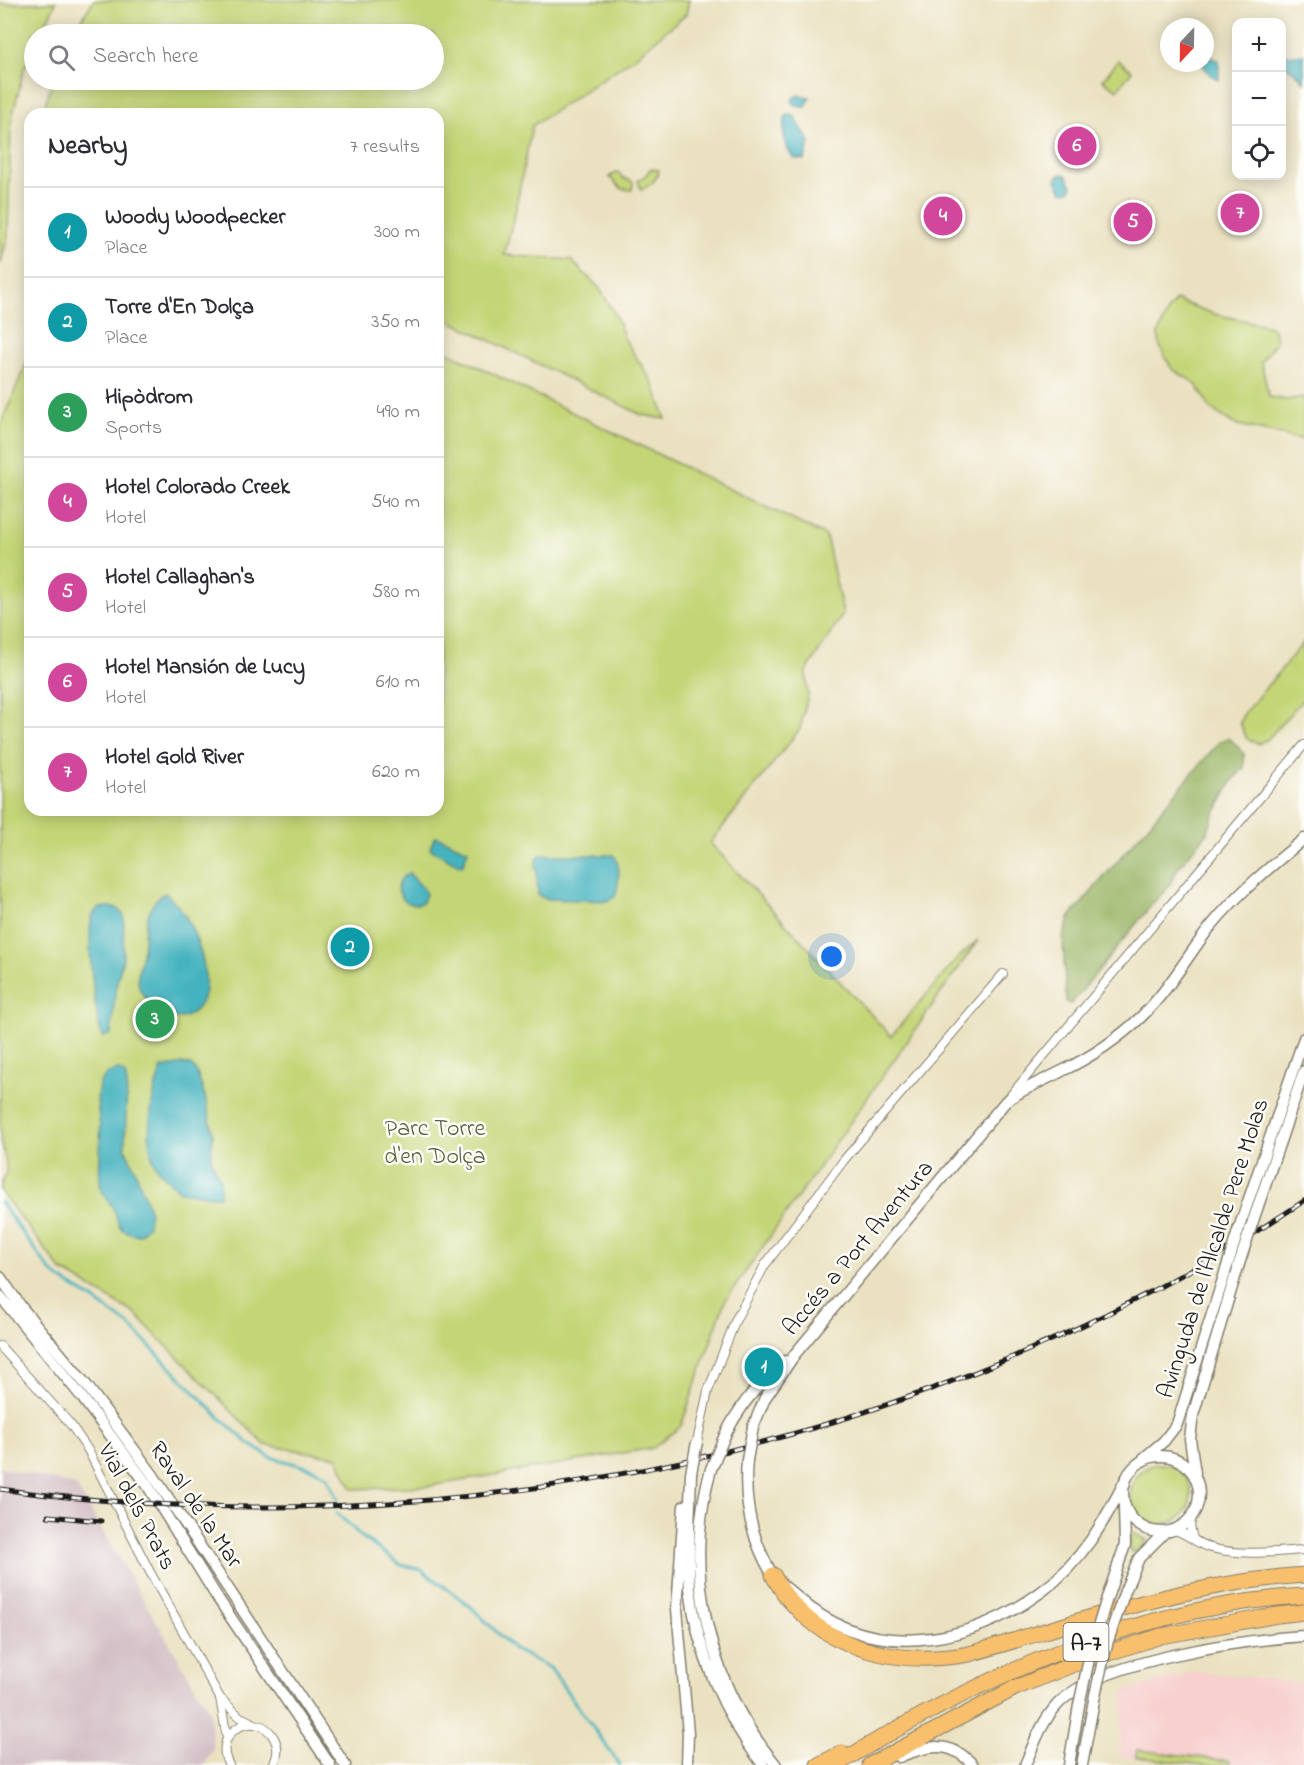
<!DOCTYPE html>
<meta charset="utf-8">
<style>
:root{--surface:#fff;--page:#f2f2f3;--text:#2b2b33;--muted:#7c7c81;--line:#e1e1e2;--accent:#1f6fb2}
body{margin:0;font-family:"Indie Flower",sans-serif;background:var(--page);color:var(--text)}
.controls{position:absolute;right:18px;top:18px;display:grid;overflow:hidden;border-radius:12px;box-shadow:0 3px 15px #0003}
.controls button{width:54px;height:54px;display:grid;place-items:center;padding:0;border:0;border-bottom:2px solid var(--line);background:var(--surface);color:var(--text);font:30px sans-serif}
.compass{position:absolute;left:1160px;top:18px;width:54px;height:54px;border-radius:50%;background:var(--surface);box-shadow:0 3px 15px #0003;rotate:202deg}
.you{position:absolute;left:832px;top:957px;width:21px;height:21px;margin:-15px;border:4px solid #fff;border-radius:50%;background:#1a73e8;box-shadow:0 0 0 9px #1a73e833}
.badge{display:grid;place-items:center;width:39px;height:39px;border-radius:50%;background:var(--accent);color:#fff;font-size:20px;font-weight:700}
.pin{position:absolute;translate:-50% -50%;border:3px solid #fff;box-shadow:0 2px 6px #0006}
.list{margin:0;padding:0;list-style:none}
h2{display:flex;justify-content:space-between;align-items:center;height:78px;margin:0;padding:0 24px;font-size:26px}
h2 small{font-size:20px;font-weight:400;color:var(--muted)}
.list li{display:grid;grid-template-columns:39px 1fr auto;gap:18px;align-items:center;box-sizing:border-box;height:90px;padding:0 24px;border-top:2px solid var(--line)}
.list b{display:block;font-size:22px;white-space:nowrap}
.list p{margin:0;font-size:20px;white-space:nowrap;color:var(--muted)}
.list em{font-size:20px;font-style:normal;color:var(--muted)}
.icon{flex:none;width:33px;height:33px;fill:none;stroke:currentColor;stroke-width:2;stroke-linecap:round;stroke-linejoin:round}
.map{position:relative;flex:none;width:1304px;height:1765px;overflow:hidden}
.search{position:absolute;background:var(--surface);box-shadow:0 3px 15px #0003;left:24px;top:24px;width:420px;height:66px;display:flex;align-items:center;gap:15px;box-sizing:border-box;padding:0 21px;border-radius:33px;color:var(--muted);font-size:22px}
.panel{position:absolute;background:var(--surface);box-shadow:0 3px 15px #0003;left:24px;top:108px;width:420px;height:708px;border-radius:18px}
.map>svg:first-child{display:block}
.built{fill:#f7d0cf}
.industrial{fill:#d2bec5}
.green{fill:#c4d577;stroke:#70784a;stroke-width:1.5}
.forest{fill:#9bb668;stroke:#5c6942;stroke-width:1.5}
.water{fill:#45b3bf;stroke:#30686e;stroke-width:1.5}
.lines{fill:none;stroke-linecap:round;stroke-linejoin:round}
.stream{stroke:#45b3bf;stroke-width:3}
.minor-casing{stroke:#837e6e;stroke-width:10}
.tertiary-casing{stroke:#837e6e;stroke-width:13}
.motorway-casing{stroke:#837e6e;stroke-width:17}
.minor{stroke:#fff;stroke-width:8}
.tertiary{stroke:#fff;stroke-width:10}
.motorway{stroke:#f8bf6c;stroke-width:15}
.rail-casing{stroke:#1c1c1c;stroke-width:5}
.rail{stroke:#fdfcf7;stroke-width:3;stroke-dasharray:9;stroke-linecap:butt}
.tertiary-bridge-casing{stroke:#837e6e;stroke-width:13;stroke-linecap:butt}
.tertiary-bridge{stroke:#fff;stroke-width:10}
.labels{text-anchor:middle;stroke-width:5;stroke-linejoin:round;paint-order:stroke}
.shield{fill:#fdfcf7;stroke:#605f5e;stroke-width:1.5}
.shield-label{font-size:22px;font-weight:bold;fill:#1c1c1c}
.park-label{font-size:24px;fill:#575d3c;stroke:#fdfcf7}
.street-label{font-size:24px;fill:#1c1c1c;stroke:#fdfcf7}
</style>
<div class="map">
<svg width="1304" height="1765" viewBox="0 0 1304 1765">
<rect width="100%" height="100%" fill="#fdfcf7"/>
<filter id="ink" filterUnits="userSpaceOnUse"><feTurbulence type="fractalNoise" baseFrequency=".0167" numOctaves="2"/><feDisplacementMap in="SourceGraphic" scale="12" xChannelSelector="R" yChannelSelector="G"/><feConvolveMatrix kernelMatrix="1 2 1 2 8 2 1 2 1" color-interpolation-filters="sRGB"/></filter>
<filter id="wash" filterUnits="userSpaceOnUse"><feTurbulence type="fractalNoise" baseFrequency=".008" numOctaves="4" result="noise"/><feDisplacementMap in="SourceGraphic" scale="24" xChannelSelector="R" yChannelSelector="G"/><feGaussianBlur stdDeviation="1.35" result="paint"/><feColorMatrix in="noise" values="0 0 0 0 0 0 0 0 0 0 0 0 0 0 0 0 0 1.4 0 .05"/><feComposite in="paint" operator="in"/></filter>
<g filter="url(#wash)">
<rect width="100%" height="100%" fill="#eae1c0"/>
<path class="built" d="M1195,1671L1304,1683V1765H1195L1119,1756L1124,1691Z"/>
<path class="industrial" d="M0,1467L76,1486L210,1712L213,1749L204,1765H0Z"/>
<path class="green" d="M94,0H689L686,14L635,57L532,126L515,212L504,255L571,260L600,289L616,316L625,340L653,383L666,419L642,415L438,315V114H42L53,80H434V34H72Z
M56,2L41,34H34V48L24,69L11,122L8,236L0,266V4Z
M1118,60L1132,71L1117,90L1103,80Z
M650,169L659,170C657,181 650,185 641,190L638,180L645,176Z
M618,172L623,178L633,182L632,190L622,189L609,177Z
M1176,300L1214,314L1270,326L1274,330L1276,342L1261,362L1269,397L1287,400L1304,397V440L1234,424L1211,409L1195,383L1172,369L1160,347L1158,334L1169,309Z
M438,347L826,536L843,614L806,672L808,695L800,729L710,843L891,1036L958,958L978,940L725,1301L681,1426L653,1448L430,1486L352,1489L337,1457L265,1445L134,1313L61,1270L0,1191C0,1183 5,1179 6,1172C7,1164 4,1149 0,1142V426L30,355V810H438Z
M1304,642V698L1268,739L1258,744L1247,739L1240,723L1243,715Z
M1131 1494a30 30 0 1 1 60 0a30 30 0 1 1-60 0Z
M1131,1532L1147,1540L1135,1553L1130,1551Z
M1137,1750L1230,1761L1229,1765H1204L1136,1757Z"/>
<path class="forest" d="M1228,738L1237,745L1244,754V768L1233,780L1214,815L1207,833L1179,867L1167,889L1154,902L1071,1004L1066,1002L1063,938L1070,917L1220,741Z"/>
<path class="water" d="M1205,48L1212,54L1211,58L1219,60V80L1210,75L1201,63H1205Z
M1282,52L1288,55H1304V82C1293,65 1281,72 1282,52Z
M798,95L810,97L806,107H801L792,103L793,98Z
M787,115L794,116L810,142L805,159L803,160L793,158C785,148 780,126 787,115Z
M1062,174L1066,175L1072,186L1071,190L1066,192L1062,191L1056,181L1057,177Z
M436,836L468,850L463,865L461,866L430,849L434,838Z
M540,855H614C622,867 619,883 615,897L608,901L546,899L538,895L536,861Z
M409,873L422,887L426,894L423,902L417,904L407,903C395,893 395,880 409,873Z
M165,893C173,900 179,906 184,914C199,938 223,1002 185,1017C174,1021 164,1016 156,1008C150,1002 141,995 139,987C135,973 143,956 144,941C144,926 149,900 165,893Z
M110,907L117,908L124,916L123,958L116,987L111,1034L103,1037C95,1022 84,926 94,913C98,907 104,907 110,907Z
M183,1064L191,1065L196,1071L205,1096L213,1133L211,1158L220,1180V1196C206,1197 194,1192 180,1191C173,1184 163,1176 157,1168C142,1146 152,1091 162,1068Z
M119,1070L125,1074L127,1084L125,1148L135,1169L150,1212L148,1225L139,1235C115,1231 121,1226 113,1208C109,1201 104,1196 101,1188C97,1169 102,1147 100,1128C99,1114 95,1100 99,1086C102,1076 108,1071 119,1070Z"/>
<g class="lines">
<path class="stream" d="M0,1202L50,1270L60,1279L93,1299L129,1325L220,1418L248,1443L270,1457L314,1469L327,1476L338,1499
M337,1513L362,1537L401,1565L422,1570L470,1606L515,1650L550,1668L620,1765"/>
</g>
</g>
<g filter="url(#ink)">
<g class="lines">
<defs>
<path id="minor" d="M1011,1095L1304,745
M0,1346L71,1425L88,1450L150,1572L220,1698
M697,1442L708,1391L736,1319L765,1265L844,1160L1003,974
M1192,1516L1190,1526L1193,1539
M1173,1530C1187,1532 1197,1545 1211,1548C1241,1556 1273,1552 1304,1550
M227,1738L220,1698L240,1717L253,1723
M229,1765C210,1732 257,1707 274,1738C279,1747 278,1756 273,1765"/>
<path id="tertiary" d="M1253,1221L1304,1071
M1239,1228L1304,1038
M0,1277L22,1308L87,1386L153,1475L345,1765
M0,1296L81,1396L146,1483L217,1597L330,1765
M753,1427L765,1398L795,1354L1006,1101C1024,1088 1043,1081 1062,1071C1091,1057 1118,1039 1141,1017C1169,990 1187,956 1211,926C1238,893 1271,866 1304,839
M725,1435C740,1406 759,1381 785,1361
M1123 1494a38 38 0 1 1 76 0a38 38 0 1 1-76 0Z
M1144,1458L1164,1441L1177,1424L1225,1273
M747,1460C744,1495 749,1529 765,1561C768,1566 770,1572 774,1577C781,1584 790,1591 798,1598C870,1662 967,1646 1041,1592C1081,1563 1105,1521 1127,1477
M711,1469C682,1570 708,1684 776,1765
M691,1473C690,1512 687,1550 690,1588C697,1653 724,1714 763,1765
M1195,1473L1190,1439L1193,1415L1238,1267
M684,1506L677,1609L688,1733L687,1765
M1125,1591L1139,1558L1165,1532
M1107,1598L1125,1545L1124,1506
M899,1757C927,1746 950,1739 973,1765
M1025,1765C1034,1744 1042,1721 1058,1704C1100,1660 1243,1640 1304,1636
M1069,1765L1079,1705
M1082,1765L1095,1695"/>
<path id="motorway" d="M773,1575C778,1584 784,1594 791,1602C835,1653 905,1666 969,1654C1029,1637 1089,1616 1150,1601C1200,1588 1252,1579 1304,1575
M818,1765L842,1753
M836,1765C977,1678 1136,1606 1304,1596
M870,1765L1015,1688L1074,1664L1161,1636L1278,1615L1304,1612"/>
</defs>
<use href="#minor" class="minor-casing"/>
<use href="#tertiary" class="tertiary-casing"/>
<use href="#motorway" class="motorway-casing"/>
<use href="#minor" class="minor"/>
<use href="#tertiary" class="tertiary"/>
<use href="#motorway" class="motorway"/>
<defs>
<path id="rail" d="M0,1489C448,1551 926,1452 1304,1201
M48,1516L101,1521"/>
</defs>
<use href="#rail" class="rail-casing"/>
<use href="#rail" class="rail"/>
<defs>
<path id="tertiary-bridge" d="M1238,1267L1253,1221
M1225,1273L1239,1228
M747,1460L753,1427
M711,1469L725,1435
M691,1473L697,1442
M1095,1695L1107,1644L1125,1591
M1079,1705L1091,1650L1107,1598"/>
</defs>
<use href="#tertiary-bridge" class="tertiary-bridge-casing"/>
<use href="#tertiary-bridge" class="tertiary-bridge"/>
</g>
</g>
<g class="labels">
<rect class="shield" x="1063.5" y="1623" width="45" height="38" rx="4.5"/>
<g class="shield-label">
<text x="1086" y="1650">A-7</text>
</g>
<g class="park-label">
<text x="435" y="1135">Parc Torre<tspan x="435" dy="28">d'en Dolça</tspan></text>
</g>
<g class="street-label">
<text transform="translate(857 1247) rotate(-50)" y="8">Accés a Port Aventura</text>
<text transform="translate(1212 1248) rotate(-72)" y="8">Avinguda de l'Alcalde Pere Molas</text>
<text transform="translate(197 1504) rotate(56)" y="8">Raval de la Mar</text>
<text transform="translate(138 1506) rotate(62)" y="8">Vial dels Prats</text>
</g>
</g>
</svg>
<div class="controls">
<button>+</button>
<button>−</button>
<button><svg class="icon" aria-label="locate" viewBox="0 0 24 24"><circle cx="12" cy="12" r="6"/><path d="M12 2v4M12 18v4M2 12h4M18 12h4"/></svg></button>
</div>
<svg class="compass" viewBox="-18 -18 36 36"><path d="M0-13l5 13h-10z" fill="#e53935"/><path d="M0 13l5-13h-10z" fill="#7c7c81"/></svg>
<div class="you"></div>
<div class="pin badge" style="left:764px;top:1367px;background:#0f9aa8">1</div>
<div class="pin badge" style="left:350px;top:947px;background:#0f9aa8">2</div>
<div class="pin badge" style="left:155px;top:1019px;background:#2e9e5b">3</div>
<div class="pin badge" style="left:943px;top:216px;background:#d1479c">4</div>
<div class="pin badge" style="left:1133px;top:222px;background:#d1479c">5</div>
<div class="pin badge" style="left:1077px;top:146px;background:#d1479c">6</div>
<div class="pin badge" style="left:1240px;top:213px;background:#d1479c">7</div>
<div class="search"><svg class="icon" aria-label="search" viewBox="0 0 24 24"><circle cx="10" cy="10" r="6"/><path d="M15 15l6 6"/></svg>Search here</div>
<section class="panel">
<h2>Nearby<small>7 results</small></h2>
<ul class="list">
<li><span class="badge" style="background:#0f9aa8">1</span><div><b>Woody Woodpecker</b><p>Place</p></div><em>300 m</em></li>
<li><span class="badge" style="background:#0f9aa8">2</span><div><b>Torre d'En Dolça</b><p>Place</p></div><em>350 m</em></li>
<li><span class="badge" style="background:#2e9e5b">3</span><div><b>Hipòdrom</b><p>Sports</p></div><em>490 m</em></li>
<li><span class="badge" style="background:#d1479c">4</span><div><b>Hotel Colorado Creek</b><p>Hotel</p></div><em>540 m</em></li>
<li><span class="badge" style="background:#d1479c">5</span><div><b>Hotel Callaghan's</b><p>Hotel</p></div><em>580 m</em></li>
<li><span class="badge" style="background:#d1479c">6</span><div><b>Hotel Mansión de Lucy</b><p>Hotel</p></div><em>610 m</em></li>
<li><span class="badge" style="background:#d1479c">7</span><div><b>Hotel Gold River</b><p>Hotel</p></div><em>620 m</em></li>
</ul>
</section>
</div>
